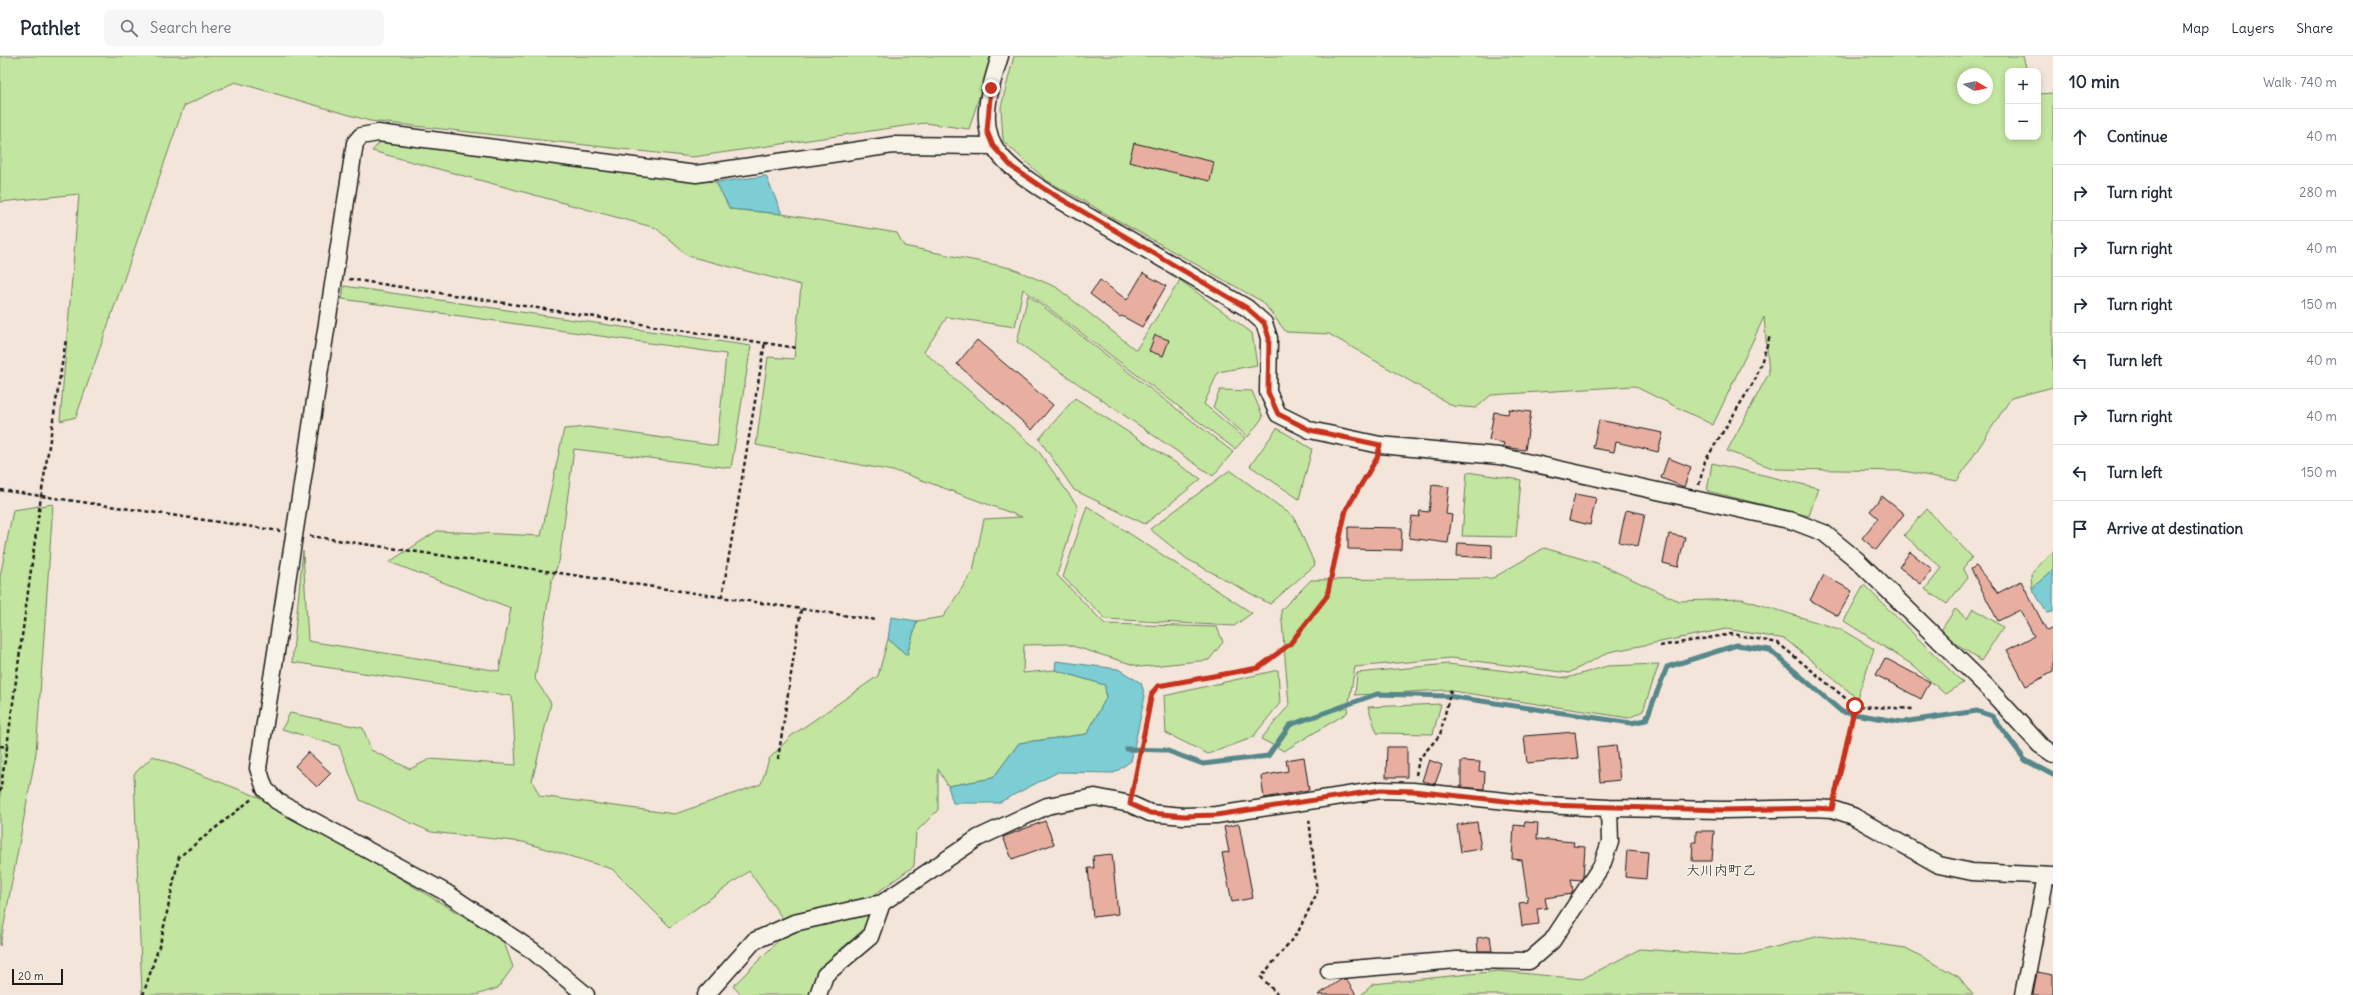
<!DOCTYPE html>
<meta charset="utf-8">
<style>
:root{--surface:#fff;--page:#f6f6f7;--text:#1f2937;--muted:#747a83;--line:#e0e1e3}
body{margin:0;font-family:Delius,"Klee One",sans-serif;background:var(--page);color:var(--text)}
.controls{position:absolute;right:12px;top:12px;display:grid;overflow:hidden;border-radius:8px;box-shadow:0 2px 6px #0003}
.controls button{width:36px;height:36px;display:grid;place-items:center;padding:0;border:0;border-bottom:1px solid var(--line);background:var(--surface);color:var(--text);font:20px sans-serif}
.compass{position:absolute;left:1957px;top:12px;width:36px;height:36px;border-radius:50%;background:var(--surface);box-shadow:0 2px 6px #0003;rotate:99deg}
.scale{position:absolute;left:12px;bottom:10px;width:51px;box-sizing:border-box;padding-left:4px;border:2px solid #1c1c1c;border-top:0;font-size:11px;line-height:14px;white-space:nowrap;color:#1c1c1c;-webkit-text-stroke:3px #f7f3e8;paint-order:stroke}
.stop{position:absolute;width:12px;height:12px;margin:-9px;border:3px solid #c8321e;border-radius:50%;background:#fff}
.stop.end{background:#c8321e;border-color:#fff;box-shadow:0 1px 4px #0008}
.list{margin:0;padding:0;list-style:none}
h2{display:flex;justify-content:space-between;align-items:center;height:52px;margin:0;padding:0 16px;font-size:17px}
h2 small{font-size:13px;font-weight:400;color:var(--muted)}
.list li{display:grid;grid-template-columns:26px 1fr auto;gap:12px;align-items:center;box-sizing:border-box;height:56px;padding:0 16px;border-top:1px solid var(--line)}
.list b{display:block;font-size:15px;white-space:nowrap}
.list em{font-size:13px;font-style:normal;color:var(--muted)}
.icon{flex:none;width:22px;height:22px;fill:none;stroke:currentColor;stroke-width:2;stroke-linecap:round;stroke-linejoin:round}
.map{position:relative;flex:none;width:2053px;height:939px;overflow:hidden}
header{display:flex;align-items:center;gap:24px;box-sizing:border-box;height:56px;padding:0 20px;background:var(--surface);border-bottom:1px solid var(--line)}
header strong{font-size:19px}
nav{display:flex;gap:22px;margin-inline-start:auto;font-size:14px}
.search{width:280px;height:36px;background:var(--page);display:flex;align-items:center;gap:10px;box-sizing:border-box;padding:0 14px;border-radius:8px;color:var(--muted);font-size:15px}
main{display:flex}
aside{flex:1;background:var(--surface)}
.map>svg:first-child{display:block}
.green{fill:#c2e59f;stroke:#6f805e;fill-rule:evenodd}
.water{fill:#7cced4;stroke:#56878a}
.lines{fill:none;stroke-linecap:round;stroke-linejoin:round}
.stream{stroke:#56878a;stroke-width:5}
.building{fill:#e8afa1;stroke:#1c1c1c}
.minor-casing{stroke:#1c1c1c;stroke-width:19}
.path{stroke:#1c1c1c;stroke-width:2.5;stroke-dasharray:4 3;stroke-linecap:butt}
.minor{stroke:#f7f3e8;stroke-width:16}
.route{stroke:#c8321e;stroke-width:5}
.labels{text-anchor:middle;stroke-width:3;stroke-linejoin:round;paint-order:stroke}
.quarter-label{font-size:14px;fill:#1c1c1c;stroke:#f7f3e8}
</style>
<header>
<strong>Pathlet</strong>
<div class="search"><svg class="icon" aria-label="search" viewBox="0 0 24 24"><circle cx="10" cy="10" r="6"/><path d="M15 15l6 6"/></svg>Search here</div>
<nav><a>Map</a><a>Layers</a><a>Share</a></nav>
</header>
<main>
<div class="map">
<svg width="2053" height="939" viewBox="0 0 2053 939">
<rect width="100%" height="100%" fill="#f4e5da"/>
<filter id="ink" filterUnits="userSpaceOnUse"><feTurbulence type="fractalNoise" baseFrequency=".025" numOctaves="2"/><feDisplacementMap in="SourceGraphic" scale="8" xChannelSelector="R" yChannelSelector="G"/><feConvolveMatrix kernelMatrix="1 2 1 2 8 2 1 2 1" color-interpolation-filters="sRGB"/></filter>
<g filter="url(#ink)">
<path class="green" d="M0,0H992L969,73L925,67L693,101L370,65L235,26L184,50L76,361L60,365L79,138L0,146Z
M1014,0H2023L2027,15H2008V81H2038V38L2053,37V331L2011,342L1957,425L1903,415L1775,413L1727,395L1769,317L1764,261L1713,369L1634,330L1491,339L1476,352L1453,350L1329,278L1286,276L1263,246L1046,124L1003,85L1001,51ZM1963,18H1987V42H1963Z
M380,86L716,126L730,153L782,158L897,177L904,190L1011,212L1056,231L1136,294L1180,224L1252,277L1257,309L1218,316L1204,348L1245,382L1235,393L1023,233L1015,271L947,261L924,296L1037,393L1078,451L1057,519L1105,568L1217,571L1223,586L1209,604L1141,611L1066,588L1024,589L1023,617L1055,614L1105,629L1106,642L1087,678L1019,687L993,722L948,730L938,713V754L916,776L914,810L874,839L866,871L820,912L810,939H741L733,930L790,873L749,815L670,871L612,813L523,786L431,776L360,744L339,690L282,673L290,657L363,672L371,694L410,713L430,703L516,709L512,640L292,606L303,495L308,585L499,615L511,552L389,506L437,475L541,480L564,373L588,371L717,390L726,298L342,243L344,230L751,290L731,412L574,393L559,506L552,523L535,623L551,647L532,725L540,740L675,758L761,728L769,703L791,680L878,620L888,583L907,599L917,565L943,561L973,515L984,463L1022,461L903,417L756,389L768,301L794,303L801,229L688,200L656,172L372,95Z
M1028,239L1233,396L1213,420L1017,286Z
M1220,334L1252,335L1263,361L1248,381L1213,351Z
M1075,342L1201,423L1145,468L1074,434L1039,383Z
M1277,372L1312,393L1299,443L1250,410Z
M1712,407L1818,432L1809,460L1707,435Z
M1230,414L1294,461L1315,509L1270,548L1187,503L1150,473Z
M1467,416L1521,424L1516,481L1462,480Z
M53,448L36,697L0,890V521L13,454Z
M1087,450L1252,557L1234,570L1106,563L1063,521Z
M1927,453L1972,501L1963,512L1968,521L1947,548L1925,533L1942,512L1904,479Z
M1544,492L1597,507L1679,545L1742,543L1842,574L1874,593L1857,642L1785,583L1726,573L1609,596L1569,617L1451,602L1355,611L1347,657L1284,695L1261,683L1289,649L1281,554L1311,524L1493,522Z
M2053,495V514L2032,532L2031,518Z
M1864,529L1963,627L1945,638L1911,608L1844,565Z
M1973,552L2003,571L1981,605L1940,576L1955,553L1967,562Z
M1448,608L1567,622L1607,610L1659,608L1643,655L1629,662L1446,634L1355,639L1357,617Z
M1278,614L1280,647L1252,682L1208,698L1166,677L1164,640Z
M1441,648L1433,678L1377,677L1368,651Z
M153,700L274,747L503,884L513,911L498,932L476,939H142L134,718Z
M1820,880L1906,892L1959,921L1973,939H1361L1373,928L1499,915L1582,923L1640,893L1738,900Z"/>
<path class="water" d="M766,120L782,158L730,153L716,126Z
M2053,514V556L2047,557L2032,532Z
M891,561L917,565L907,599L888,583Z
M1056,605L1118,613L1141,627L1145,640L1131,705L1114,717L1058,716L998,747H953L948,730L993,722L1019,687L1087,678L1106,642L1105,629L1055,614Z"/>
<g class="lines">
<path class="stream" d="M1127,693L1165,694L1203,708L1268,700L1290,669L1377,638L1447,640L1631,667L1646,664L1667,611L1737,589L1770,594L1842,656L1902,666L1977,655L1992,660L2025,704L2053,719"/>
</g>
<path class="building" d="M1134,87L1214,106L1210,125L1129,106Z
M1143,217L1166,230L1142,271L1122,260L1120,261L1090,238L1100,224L1127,244Z
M1155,279L1169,284L1163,300L1149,295Z
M977,284L1053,349L1032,374L957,308Z
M1509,353L1531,356L1525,394L1503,391L1504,387L1489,384L1494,356L1508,358Z
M1599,364L1663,377L1658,396L1616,386L1614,396L1593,392Z
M1668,402L1691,411L1684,431L1661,422Z
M1432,429L1449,431L1446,458L1452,459L1448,487L1409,482L1412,460L1419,461L1420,455L1429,456Z
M1575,438L1596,442L1590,469L1569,464Z
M1882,440L1904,458L1876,494L1862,482L1878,462L1870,455Z
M1626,454L1645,458L1638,490L1619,486Z
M1348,471L1402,472L1401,494L1348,493Z
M1669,478L1685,481L1678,511L1663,507Z
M1458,487L1492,489V502L1457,500Z
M1910,496L1932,513L1921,528L1899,511Z
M1976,510L1998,537L2021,525L2047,575L2053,572V616L2026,630L2007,594L2034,580L2020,554L1998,565L1971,513Z
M1824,519L1852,535L1838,560L1810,544Z
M1885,602L1930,626L1921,643L1876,619Z
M1575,676L1578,702L1527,707L1524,680Z
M1616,689L1620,724L1600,726L1597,691Z
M1387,691H1407V721H1386Z
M308,696L331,717L317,731L295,710Z
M1304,701L1309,734L1264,742L1261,720L1288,715L1286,704Z
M1429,704L1442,709L1435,728L1422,725Z
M1461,705L1480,706L1479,715L1485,716L1484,733L1461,731Z
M1045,765L1054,788L1012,803L1003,781Z
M1477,766L1481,793L1461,796L1457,769Z
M1525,766L1538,767L1537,783L1574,786L1573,790L1585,791L1583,821L1581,824L1571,823L1573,835L1572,838L1545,842L1547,852L1537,853L1539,868L1522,870L1519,847L1528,846L1522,804L1512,803L1514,769L1524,770Z
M1239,768L1253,842L1232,846L1222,797L1229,796L1224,771Z
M1696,775H1714L1712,805H1692L1693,786H1696Z
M1627,794L1648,796L1646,823L1625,821Z
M1112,798L1118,858L1093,861L1088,812H1094L1093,800Z
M1490,880L1492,895H1478L1477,882Z
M2037,916L2053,919V939H2033Z
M1342,923H1346L1356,939H1318Z"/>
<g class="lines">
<defs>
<path id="minor" d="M1000,0C992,27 979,61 993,88C1008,121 1086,158 1118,177C1161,202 1204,227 1247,252L1264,267L1269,282L1268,336L1278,358L1310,374L1380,389L1499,400L1793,465L1824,477L1857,504L1985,629L2040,689L2053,698
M1329,915L1457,904L1529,905L1552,885L1602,809L1610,786L1609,752
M586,939L533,895L445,836L277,745L265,733L258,712L355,87L361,80L378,77L696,118L893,89L993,90
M706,939L754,885L794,867L882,847L978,782L1047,750L1095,741L1130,748L1150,757L1184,760L1216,759L1381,734L1413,735L1543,749L1609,752L1724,754L1815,752L1832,753L1853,760L1939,809L1972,816L2053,820
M818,939L825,919L870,881L882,847
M2023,939L2046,820"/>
</defs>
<use href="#minor" class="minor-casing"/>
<path class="path" d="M349,223L797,292
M1699,429L1705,405L1756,322L1770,280
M0,434L280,475
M310,480L876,564
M722,541L765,286
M1660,590L1732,578L1778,587L1855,650L1914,653
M0,690L7,691L41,440L66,283
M778,703L801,553
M1416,719L1419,703L1440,679L1451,633
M1133,734L1152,637L1158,630L1258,612L1290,588L1327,540L1345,454L1376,404
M0,736L7,691
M1835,737L1855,650
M143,939L161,884L179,801L253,742
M1278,939L1261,921L1298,876L1317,837L1309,762"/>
<use href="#minor" class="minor"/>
</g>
</g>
<g class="lines" filter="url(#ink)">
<path class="route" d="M991,32L987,75L993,90L1012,111L1046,134L1247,252L1264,267L1269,282L1268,336L1278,358L1310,374L1380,389L1377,402L1346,454L1327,540L1290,588L1258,612L1158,630L1152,637L1130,748L1150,757L1184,760L1216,759L1381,734L1413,735L1543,749L1724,754L1814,752L1832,753L1855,650"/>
</g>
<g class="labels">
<g class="quarter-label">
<text x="1721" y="819">大川内町乙</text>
</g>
</g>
</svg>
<div class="controls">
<button>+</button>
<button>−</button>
</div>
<svg class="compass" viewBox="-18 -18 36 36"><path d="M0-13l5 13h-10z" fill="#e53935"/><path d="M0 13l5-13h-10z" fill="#747a83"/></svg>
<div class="scale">20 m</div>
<div class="stop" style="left:1855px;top:650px"></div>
<div class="stop end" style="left:991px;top:32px"></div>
</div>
<aside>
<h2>10 min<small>Walk · 740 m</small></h2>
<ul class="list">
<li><svg class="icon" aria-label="ahead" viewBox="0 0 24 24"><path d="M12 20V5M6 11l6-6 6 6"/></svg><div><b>Continue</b></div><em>40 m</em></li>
<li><svg class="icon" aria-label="right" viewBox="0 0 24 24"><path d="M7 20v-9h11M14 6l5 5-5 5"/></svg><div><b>Turn right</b></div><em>280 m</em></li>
<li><svg class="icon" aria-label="right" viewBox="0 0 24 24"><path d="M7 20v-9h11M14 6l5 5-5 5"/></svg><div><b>Turn right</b></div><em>40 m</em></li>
<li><svg class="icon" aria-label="right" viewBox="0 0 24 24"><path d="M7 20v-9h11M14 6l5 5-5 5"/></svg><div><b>Turn right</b></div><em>150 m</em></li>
<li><svg class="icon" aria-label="left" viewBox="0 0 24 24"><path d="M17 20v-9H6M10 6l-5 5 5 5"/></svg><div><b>Turn left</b></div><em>40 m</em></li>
<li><svg class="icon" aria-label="right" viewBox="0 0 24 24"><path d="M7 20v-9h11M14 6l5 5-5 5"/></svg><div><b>Turn right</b></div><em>40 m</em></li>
<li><svg class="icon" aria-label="left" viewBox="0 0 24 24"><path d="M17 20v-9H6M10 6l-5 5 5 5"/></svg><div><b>Turn left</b></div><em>150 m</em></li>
<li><svg class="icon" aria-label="arrive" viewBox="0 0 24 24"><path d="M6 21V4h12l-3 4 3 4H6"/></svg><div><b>Arrive at destination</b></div></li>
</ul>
</aside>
</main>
